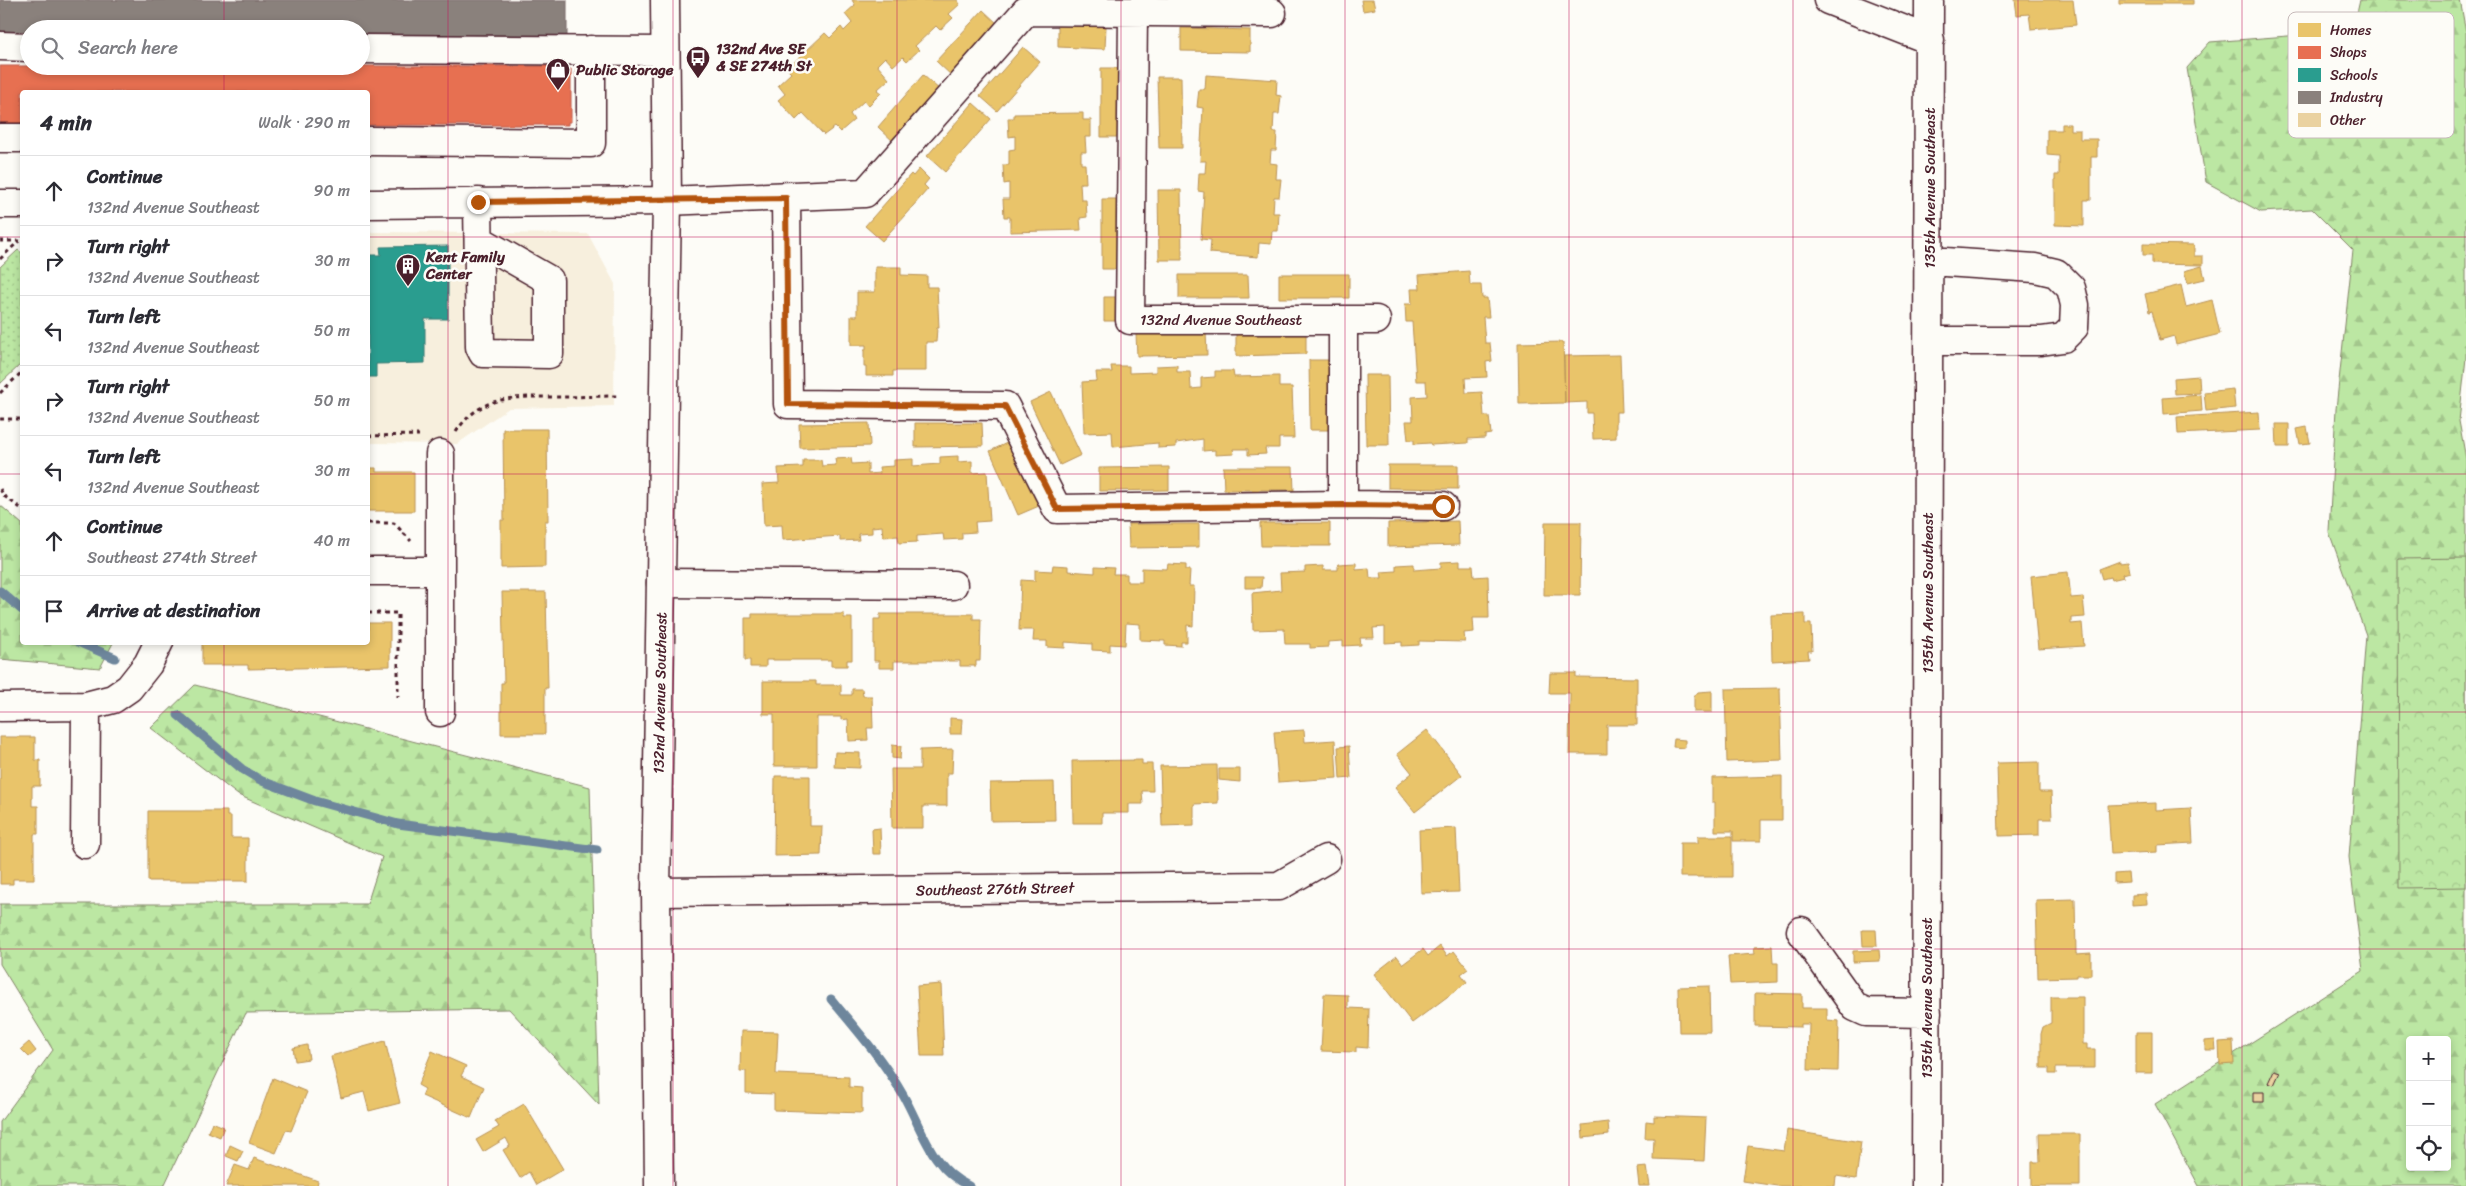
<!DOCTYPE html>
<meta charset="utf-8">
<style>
:root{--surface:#fff;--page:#f2f2f3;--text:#2b2b33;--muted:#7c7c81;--line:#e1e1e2}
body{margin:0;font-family:Sriracha,sans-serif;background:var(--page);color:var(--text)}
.controls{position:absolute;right:15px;bottom:15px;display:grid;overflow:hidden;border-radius:5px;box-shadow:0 2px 8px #0003}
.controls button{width:45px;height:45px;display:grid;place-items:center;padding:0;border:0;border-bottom:1px solid var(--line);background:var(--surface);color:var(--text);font:25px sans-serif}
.stop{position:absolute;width:15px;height:15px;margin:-11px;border:4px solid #b45309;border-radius:50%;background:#fff}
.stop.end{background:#b45309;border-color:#fff;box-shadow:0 1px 5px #0008}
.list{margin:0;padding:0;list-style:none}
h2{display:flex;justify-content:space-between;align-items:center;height:65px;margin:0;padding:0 20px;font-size:21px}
h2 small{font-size:16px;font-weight:400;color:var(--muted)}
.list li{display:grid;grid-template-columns:32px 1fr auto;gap:15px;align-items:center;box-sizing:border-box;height:70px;padding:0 20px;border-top:1px solid var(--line)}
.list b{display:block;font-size:19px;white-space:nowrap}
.list p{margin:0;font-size:16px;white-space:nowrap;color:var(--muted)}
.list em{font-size:16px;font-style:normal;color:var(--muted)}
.icon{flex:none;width:28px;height:28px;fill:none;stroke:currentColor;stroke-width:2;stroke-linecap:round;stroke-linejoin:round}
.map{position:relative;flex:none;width:2466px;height:1186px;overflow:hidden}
.search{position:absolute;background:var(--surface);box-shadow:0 2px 8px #0003;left:20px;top:20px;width:350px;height:55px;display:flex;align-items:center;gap:12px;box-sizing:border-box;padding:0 18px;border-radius:28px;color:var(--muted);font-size:19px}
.panel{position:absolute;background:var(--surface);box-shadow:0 2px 8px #0003;left:20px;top:90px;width:350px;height:555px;border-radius:5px}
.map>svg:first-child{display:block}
.built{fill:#f7efdd}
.grass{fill:url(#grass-dots);stroke:#838367}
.forest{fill:url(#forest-firs);stroke:#838367;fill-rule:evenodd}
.park{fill:url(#park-crowns);stroke:#838367}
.homes{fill:#e9c46a;stroke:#b99257}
.shops{fill:#e76f51;stroke:#b85746}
.schools{fill:#2a9d8f;stroke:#347771}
.industry{fill:#8a817c;stroke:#776464}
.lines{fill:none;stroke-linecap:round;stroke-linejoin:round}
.stream{stroke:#6e869c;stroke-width:9}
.building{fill:#ead2a0;stroke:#4a1f2b}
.minor-casing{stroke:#4a1f2b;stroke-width:31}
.major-casing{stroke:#4a1f2b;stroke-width:31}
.path{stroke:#4a1f2b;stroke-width:3;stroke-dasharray:4 4;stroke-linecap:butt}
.minor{stroke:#fdfcf7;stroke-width:28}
.major{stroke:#fdfcf7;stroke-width:28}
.route{stroke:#b45309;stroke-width:6}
.grid{fill:none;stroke:#c2185b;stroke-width:1;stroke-opacity:0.55}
.labels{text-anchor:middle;stroke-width:5;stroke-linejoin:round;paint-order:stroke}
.poi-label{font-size:15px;font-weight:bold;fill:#4a1f2b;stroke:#fdfcf7;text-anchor:start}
.street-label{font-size:15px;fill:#4a1f2b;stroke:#fdfcf7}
.key{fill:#fdfcf7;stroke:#c7baba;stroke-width:1}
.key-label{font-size:14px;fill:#4a1f2b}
</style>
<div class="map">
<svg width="2466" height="1186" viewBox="0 0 2466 1186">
<defs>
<pattern id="grass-dots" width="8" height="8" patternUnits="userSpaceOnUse" patternTransform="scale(1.25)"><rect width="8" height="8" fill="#bce7a3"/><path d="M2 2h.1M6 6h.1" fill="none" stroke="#a3c68c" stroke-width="1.8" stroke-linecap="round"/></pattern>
<pattern id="forest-firs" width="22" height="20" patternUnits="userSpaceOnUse" patternTransform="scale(1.25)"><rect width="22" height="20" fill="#bce7a3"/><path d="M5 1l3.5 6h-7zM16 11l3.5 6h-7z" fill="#a3c68c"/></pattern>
<pattern id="park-crowns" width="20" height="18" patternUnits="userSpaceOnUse" patternTransform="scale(1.25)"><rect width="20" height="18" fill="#bce7a3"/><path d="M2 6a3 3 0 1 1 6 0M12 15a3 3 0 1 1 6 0" fill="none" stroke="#a3c68c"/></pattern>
</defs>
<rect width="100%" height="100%" fill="#fdfcf7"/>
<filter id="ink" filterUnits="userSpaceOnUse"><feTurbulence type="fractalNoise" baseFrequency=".02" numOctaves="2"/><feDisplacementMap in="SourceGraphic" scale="10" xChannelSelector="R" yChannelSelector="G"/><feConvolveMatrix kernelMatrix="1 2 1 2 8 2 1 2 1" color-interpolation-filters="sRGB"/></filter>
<g filter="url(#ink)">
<path class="built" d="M368,232L588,234L615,284L614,406L509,408L457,444L368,443Z"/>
<path class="grass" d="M18,250L22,253V363L0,384V267Z"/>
<path class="forest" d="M2360,0H2460L2466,32V358L2459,421L2466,459V1186H2199L2155,1104L2363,971L2349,857L2366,635L2329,532L2336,409L2353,250L2312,209L2261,212L2206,182L2187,68L2210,42L2353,31ZM2410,1040H2447V1167H2410Z
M0,505L22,524V642L113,643L100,668L0,659Z
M195,685L590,787L599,1105L509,1009L246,1013L164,1186H0V1122L53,1050L0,964V904H367L382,857L238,795L151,728Z"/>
<path class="park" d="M2466,558V887L2399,888L2398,559Z"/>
<path class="homes" d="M957,0L960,4L949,14L953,18L940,30L936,26L915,46L919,50L907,61L903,57L893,66L885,57L877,65L889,79L877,90L881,93L868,106L864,101L851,113L850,114L854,120L840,132L835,127L824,135L803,113L796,120L778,100L785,94L778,85L791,73L787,69L825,33L830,38L841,27L844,31L852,23L845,14L855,5L852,0Z
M1361,0H1373L1375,9L1363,11Z
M2015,0H2073L2076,25L2031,29L2029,14L2017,15Z
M2119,0H2193V4H2119Z
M983,10L999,25L953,77L936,61Z
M1058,26H1106L1105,49L1058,47Z
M1181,28L1250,30V52L1181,51Z
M1023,47L1040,62L997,111L980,96Z
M1101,68H1125L1124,137H1101Z
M923,75L941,91L895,143L878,127Z
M1206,75L1277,80L1276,95L1281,96L1279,114H1274L1273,132H1277L1276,150H1271L1270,163L1277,164L1276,179H1281L1279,197H1274L1273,213H1279L1278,231H1272L1271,244L1259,243L1258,257L1210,253L1211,240L1201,239L1204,192L1198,191L1199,173H1205L1206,161H1200L1203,108L1197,107L1199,89H1205Z
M1157,77H1181L1182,148H1159Z
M973,103L991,119L945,172L927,156Z
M1083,113V120H1091V137H1085L1086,152H1081V164H1085L1086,183H1080L1081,200H1086L1087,217L1080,218L1081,230L1010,232V217H1004L1003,199H1009V183L1004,184L1003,165H1009V150L1015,149V136L1009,137L1008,118H1014V114Z
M2062,124H2070V130H2080V139H2097V157H2091V200H2084V226L2055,225V175H2059V156L2047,155V130H2062Z
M919,169L929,179L924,185L928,189L882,241L865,226L911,174L913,176Z
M1158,190H1181L1182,260H1159Z
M1102,199H1126L1125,269H1102Z
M2143,244L2194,245V256H2203V265L2152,264V255H2143Z
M2202,266L2205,279L2188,283L2184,271Z
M875,267H901V275L927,276V287H937L939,328H937L936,342H926V371H893V376H866V367H864V350H866V345H851V316H857V292H875Z
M1469,271L1470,285H1481L1482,298H1487L1489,317H1483L1485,343H1490L1492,361L1486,362L1487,377L1465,378L1466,393L1482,392L1484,416H1489L1491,434L1485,435V438L1468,439V443L1431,445L1430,443L1414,444V440H1408L1406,421H1413L1412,397L1427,396L1426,381H1416L1412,322H1406L1405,304H1412L1411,289H1420L1419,275Z
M1279,274H1349V298H1279Z
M1179,275H1248L1249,298H1179Z
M2181,285L2186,307L2212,300L2220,334L2176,345L2174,336L2160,340L2152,311L2149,312L2145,294Z
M1104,297H1125V321H1104Z
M1306,331V354L1236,356V333Z
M1206,332L1207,355L1137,356L1136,334Z
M1563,342L1565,403L1519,404L1518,343Z
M1620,355L1622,412H1616V438L1593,439L1592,413H1587V402L1565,403L1564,356Z
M1309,360H1333V430H1310Z
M1177,365V372H1190L1191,389L1201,388V378L1215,377V371H1233L1234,377L1279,376V387H1292L1294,438H1279V448H1265L1266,454L1248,455V449H1233L1234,454L1215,455V450L1203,451V439L1176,443V447L1158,448V443L1113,447L1112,432L1084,433L1082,382L1097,381L1096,372H1112L1111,366H1129V373L1156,372V366Z
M1365,375H1388L1389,445H1366Z
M2199,376L2200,393L2175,394L2174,378Z
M2233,389L2235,408L2206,411L2204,392Z
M1051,392L1081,455L1060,465L1030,402Z
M2201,395L2202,411L2164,414L2163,398Z
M2259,412L2260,430L2178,434L2177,417Z
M869,423L870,446L800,448L799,424Z
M915,423H982L983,446L915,447Z
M2276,424H2289V447H2277Z
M2307,427L2310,443L2300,444L2297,429Z
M503,429H547L548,521H545V567L501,568V520H504Z
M1011,441L1039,506L1018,515L990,451Z
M958,456V462L972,461V473L987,472L990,521L975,522L976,532L962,533V539L944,540L943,534L917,536V542L899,543L898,536L883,537L882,526L872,527V533L858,534L859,540L840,541V536L783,540L782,525L764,526L762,484L779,483L778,468L803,467V460H821L822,466L836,465L835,459L851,458L852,464L868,463V474L880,473L879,467L894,466V460L913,459V466L940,464V457Z
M1388,465H1458V489L1388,488Z
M1169,467V490L1099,491V468Z
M1223,467H1293L1294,490H1224Z
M368,468H376V472H414V511H368Z
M1458,521L1459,545L1388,547V523Z
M1545,522H1581L1580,595H1544Z
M1260,523H1330V546H1261Z
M1128,524H1199V547L1129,548Z
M1460,561V566H1473L1474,577L1488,576L1489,618H1473L1474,632L1464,633L1465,642L1419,641V645L1402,646V642L1385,643V627L1373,628L1374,638H1360L1361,645L1343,646V641L1328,642V647L1310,648V644H1285L1284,629L1253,630L1252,593L1281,590L1280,573L1305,572V567L1323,566V570H1338V564L1356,563V569L1369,568L1370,578H1382L1381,572L1396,571V565L1414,564V570L1441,568V562Z
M2120,561V563L2128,562L2130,572L2123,574L2124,577L2111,580L2110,577L2102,579L2099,569Z
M1168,564L1186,565V570H1190L1189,586H1194L1193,626L1187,625V642H1181V646L1165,645V641L1140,640V624L1126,623L1125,645L1110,644V651L1092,650V644L1065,642V648L1047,647V641H1033L1034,630H1019L1021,580L1035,581V570L1052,571L1053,565L1068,566V571L1095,573V567L1114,568L1113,574H1127V582H1142V568L1167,569Z
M2068,572L2071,598L2083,597L2085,617L2071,618V624L2082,623L2084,646L2038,649L2031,576Z
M1245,577H1262L1261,588H1245Z
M502,592H546L548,688H545V734H501V683H504Z
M752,614H844V618H852V660H847V666H831V660H766V667H750V660H745V618H752Z
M880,614H973V619H981L980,661H976V666H960V661H894V668H879V661H874V619H880Z
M1805,614V624H1811L1812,651H1808L1809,659L1772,661L1771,615Z
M368,623H390V666L248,669V665H202V642H368Z
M1550,673H1576V677L1637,678V725H1607V754H1569L1570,693H1549Z
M763,681H816V685H841V695H852V689H862L863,696H872L873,728H867L868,740L849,741L848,719L841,720V717H817V766H774V714H763Z
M1780,688L1782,760L1727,762L1725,689Z
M1712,691V712H1694V697L1698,692Z
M950,718L962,719L961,734H950Z
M1304,730L1305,742L1335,740L1337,778L1278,782L1274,732Z
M1427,730L1462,775L1415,812L1395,787L1412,773L1397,754Z
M0,737H35V760H40V786H32V806H38V834H34V879H13V884H0Z
M1674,739L1685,740V748L1673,747Z
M892,745L901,746L900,759L892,758Z
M1349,746L1351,778L1340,779L1338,747Z
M953,749L952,773H947V806H923V828H892L891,769H920V750Z
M835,752L860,753V768L834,767Z
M1142,760V764H1152L1153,791H1142L1143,804H1129V813H1102V823H1073L1072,761Z
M2039,762V792H2051L2052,819H2039V835L1999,836L1997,763Z
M1217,765L1218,803L1194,804V825L1162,826L1160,766Z
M1219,769H1240V782L1219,780Z
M775,776H810V826H822L821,855L774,856Z
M1782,776V820H1761V841H1733V831H1715V802H1712V778Z
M1054,782L1055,820L991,821L990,783Z
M2156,803V810L2191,808L2193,843L2157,845V852L2111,854L2108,805Z
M148,811H227V816H231V838H248V881H148Z
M880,828L881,854H873L872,829Z
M1456,828L1459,892L1421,893L1419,830Z
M1698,836H1732V877H1680V843H1698Z
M2128,873L2129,882L2114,883V874Z
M2146,894L2147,904L2132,905V895Z
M2075,899L2076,954L2091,953V975H2077V977L2038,978L2036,900Z
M1862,930H1876L1877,946H1863Z
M1440,946L1447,956L1454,951L1468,969L1461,974L1467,982L1412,1023L1374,974L1397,956L1403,964L1423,949L1428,956Z
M1772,946L1773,963H1778V982L1730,984L1728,956L1755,954L1754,947Z
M1879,950L1880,961L1853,962V951Z
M941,984L944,1056H921L917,986Z
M1709,986L1710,1032H1679L1678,987Z
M1755,993L1802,994V1008H1827V1020L1839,1021L1838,1071L1808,1070L1809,1024H1801V1027L1755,1026Z
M1324,994L1348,995V1008L1369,1009L1368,1048L1356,1047V1052L1321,1051Z
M2051,997H2083V1044H2087V1049H2095V1068H2056V1074H2049V1068H2041V1034L2043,1027L2051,1023Z
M741,1031L778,1032L776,1074L849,1077V1087L862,1088V1113L774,1110V1094L746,1093V1071H740Z
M2136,1032H2152V1073H2136Z
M2215,1040L2216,1050H2205V1041Z
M385,1041L400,1103L369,1111L364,1092L341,1098L331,1056Z
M2233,1041L2234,1064L2220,1065L2219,1042Z
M29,1042L36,1051L29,1057L21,1049Z
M307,1045L309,1059L295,1061L293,1048Z
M432,1051L466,1066L461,1076L484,1087L471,1118L422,1096L425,1089L418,1085Z
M273,1078L307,1092L291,1131L286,1130L276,1153L249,1143Z
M524,1104L563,1169L536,1185L529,1172L520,1178L503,1150L510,1146L506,1138L483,1152L476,1140L499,1127L495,1121Z
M1654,1116L1706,1118L1704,1161L1653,1159L1654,1138H1645L1646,1121L1654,1122Z
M212,1122L224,1127L220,1137L208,1132Z
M1608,1122L1609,1135L1583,1138L1582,1125Z
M1787,1130L1861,1142L1856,1179L1836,1176L1835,1186H1777L1743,1181L1748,1146L1784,1151Z
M2039,1134H2080V1186H2032V1162H2040Z
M230,1145L243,1151L238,1161L226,1156Z
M254,1158L318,1181L317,1186H226L235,1165L249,1170Z
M1647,1167L1650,1186H1639L1637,1168Z"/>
<path class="shops" d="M0,66H567V69H571V122H568V125H368V92H22V125H0Z"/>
<path class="schools" d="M448,246V319H425V363L376,364V377H368V255H381L380,247Z"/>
<path class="industry" d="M0,0H567V36H361V29H29V36H0Z"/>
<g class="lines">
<path class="stream" d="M0,591L22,610
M78,642L115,658
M178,715L242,769L262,781L315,801L398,824L597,850
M831,999C857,1030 883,1060 903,1095C922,1128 931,1169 969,1186"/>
</g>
<path class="building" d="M2274,1070L2280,1072L2274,1085L2268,1083Z
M2253,1092H2264V1102H2253Z"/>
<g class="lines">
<defs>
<path id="minor" d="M1828,0L1930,40
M1133,14L1130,320H1376
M0,46L29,47
M361,49L665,51
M0,138H22
M368,141L591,143V50
M786,198L788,404L1005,406L1057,509L1343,505L1443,506
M478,202L480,347L483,353L549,354V280L479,240
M0,204H22
M368,204L667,201L865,193L1026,11L1272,13
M1930,261L2035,268L2056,273L2071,288L2075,305L2074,327L2063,338L2041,341H1930
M1343,320V505
M440,454V712
M368,571H440
M661,583L953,585
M0,707L86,706L113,699L129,688L148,664L159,642
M85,844L86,706
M656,892L1279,886L1326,859
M1801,931L1855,1007L1866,1012L1927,1013
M1926,1186L1929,0"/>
<path id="major" d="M659,1186L656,892L667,201L665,0"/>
</defs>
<use href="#minor" class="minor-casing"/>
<use href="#major" class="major-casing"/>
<path class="path" d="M0,241H22
M0,259L19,241
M0,393L22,372
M0,419H22
M456,432C481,394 515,397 555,397C577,397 599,396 620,396
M368,436L419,435
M0,489L4,496L22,509
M368,523H394L411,541
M368,613H398V697"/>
<use href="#minor" class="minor"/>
<use href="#major" class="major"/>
</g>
</g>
<g class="lines" filter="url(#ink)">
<path class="route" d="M478,202L786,198L788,404L1005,406L1057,509L1344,505L1443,506"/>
</g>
<path class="grid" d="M224,0V29M448,0V1186M673,0V1186M897,0V1186M1121,0V1186M1345,0V1186M1569,0V1186M1793,0V1186M2018,0V1186M2242,0V1186M224,66V92M0,237H22M368,237H2466M0,474H22M368,474H2466M224,642V1186M0,712H2466M0,949H2466"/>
<defs>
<symbol id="bus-pin" viewBox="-11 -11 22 30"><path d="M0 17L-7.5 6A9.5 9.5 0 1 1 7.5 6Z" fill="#4a1f2b" stroke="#fdfcf7"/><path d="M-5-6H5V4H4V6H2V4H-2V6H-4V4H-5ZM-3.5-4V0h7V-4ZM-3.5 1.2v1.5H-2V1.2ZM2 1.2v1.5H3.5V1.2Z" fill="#fff"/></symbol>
<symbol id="shop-pin" viewBox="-11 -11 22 30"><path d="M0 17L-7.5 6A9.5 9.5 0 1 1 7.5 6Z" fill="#4a1f2b" stroke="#fdfcf7"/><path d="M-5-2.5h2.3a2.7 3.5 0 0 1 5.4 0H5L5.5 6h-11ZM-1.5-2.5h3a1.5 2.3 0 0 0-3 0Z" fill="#fff"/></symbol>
<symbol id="building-pin" viewBox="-11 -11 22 30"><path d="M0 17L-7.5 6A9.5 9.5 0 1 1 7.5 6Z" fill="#4a1f2b" stroke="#fdfcf7"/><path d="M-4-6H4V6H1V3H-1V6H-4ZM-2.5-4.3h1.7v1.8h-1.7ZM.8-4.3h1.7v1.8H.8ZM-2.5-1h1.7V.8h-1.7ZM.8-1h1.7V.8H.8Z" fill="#fff"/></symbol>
</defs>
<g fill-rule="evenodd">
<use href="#bus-pin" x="684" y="44" width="28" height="38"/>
<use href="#shop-pin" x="544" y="56" width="28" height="38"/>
<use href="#building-pin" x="394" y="252" width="28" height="38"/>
</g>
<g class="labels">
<g class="poi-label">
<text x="716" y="54">132nd Ave SE<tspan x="716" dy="17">&amp; SE 274th St</tspan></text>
<text x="576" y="75">Public Storage</text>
<text x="426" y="262">Kent Family<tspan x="426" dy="17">Center</tspan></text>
</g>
<g class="street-label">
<text transform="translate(1930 188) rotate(-90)" y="5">135th Avenue Southeast</text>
<text x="1221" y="325">132nd Avenue Southeast</text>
<text transform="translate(1928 593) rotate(-90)" y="5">135th Avenue Southeast</text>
<text transform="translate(660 693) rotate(-89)" y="5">132nd Avenue Southeast</text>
<text transform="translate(995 889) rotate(-1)" y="5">Southeast 276th Street</text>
<text transform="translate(1927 998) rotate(-90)" y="5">135th Avenue Southeast</text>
</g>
</g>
<rect x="2288" y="12" width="166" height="126" rx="8" class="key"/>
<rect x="2298" y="23" width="23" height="14" fill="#e9c46a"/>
<rect x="2298" y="46" width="23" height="13" fill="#e76f51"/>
<rect x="2298" y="68" width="23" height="14" fill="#2a9d8f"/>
<rect x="2298" y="91" width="23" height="13" fill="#8a817c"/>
<rect x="2298" y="113" width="23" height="14" fill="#ead2a0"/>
<g class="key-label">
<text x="2330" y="35">Homes</text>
<text x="2330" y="57">Shops</text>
<text x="2330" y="80">Schools</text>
<text x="2330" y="102">Industry</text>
<text x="2330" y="125">Other</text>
</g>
</svg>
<div class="controls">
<button>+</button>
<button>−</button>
<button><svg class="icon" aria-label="locate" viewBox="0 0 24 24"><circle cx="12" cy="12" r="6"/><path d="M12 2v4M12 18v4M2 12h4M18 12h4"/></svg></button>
</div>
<div class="stop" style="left:1443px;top:506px"></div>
<div class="stop end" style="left:478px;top:202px"></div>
<div class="search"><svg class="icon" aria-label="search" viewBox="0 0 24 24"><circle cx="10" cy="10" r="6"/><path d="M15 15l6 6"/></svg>Search here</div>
<section class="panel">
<h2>4 min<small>Walk · 290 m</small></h2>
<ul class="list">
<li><svg class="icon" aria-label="ahead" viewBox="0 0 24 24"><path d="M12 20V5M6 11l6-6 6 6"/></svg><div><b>Continue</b><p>132nd Avenue Southeast</p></div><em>90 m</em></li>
<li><svg class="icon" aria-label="right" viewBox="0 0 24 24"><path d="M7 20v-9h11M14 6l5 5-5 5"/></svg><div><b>Turn right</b><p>132nd Avenue Southeast</p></div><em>30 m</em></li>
<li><svg class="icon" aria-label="left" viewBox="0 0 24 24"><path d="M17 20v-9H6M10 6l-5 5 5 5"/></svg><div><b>Turn left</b><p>132nd Avenue Southeast</p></div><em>50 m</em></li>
<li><svg class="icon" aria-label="right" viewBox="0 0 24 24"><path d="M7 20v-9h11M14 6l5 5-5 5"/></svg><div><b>Turn right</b><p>132nd Avenue Southeast</p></div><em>50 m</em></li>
<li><svg class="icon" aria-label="left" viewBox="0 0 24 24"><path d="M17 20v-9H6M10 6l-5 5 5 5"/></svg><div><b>Turn left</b><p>132nd Avenue Southeast</p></div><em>30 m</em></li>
<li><svg class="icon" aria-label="ahead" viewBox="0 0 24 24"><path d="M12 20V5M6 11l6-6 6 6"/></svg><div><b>Continue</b><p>Southeast 274th Street</p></div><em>40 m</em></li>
<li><svg class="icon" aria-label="arrive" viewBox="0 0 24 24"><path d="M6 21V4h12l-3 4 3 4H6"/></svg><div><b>Arrive at destination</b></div></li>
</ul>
</section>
</div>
